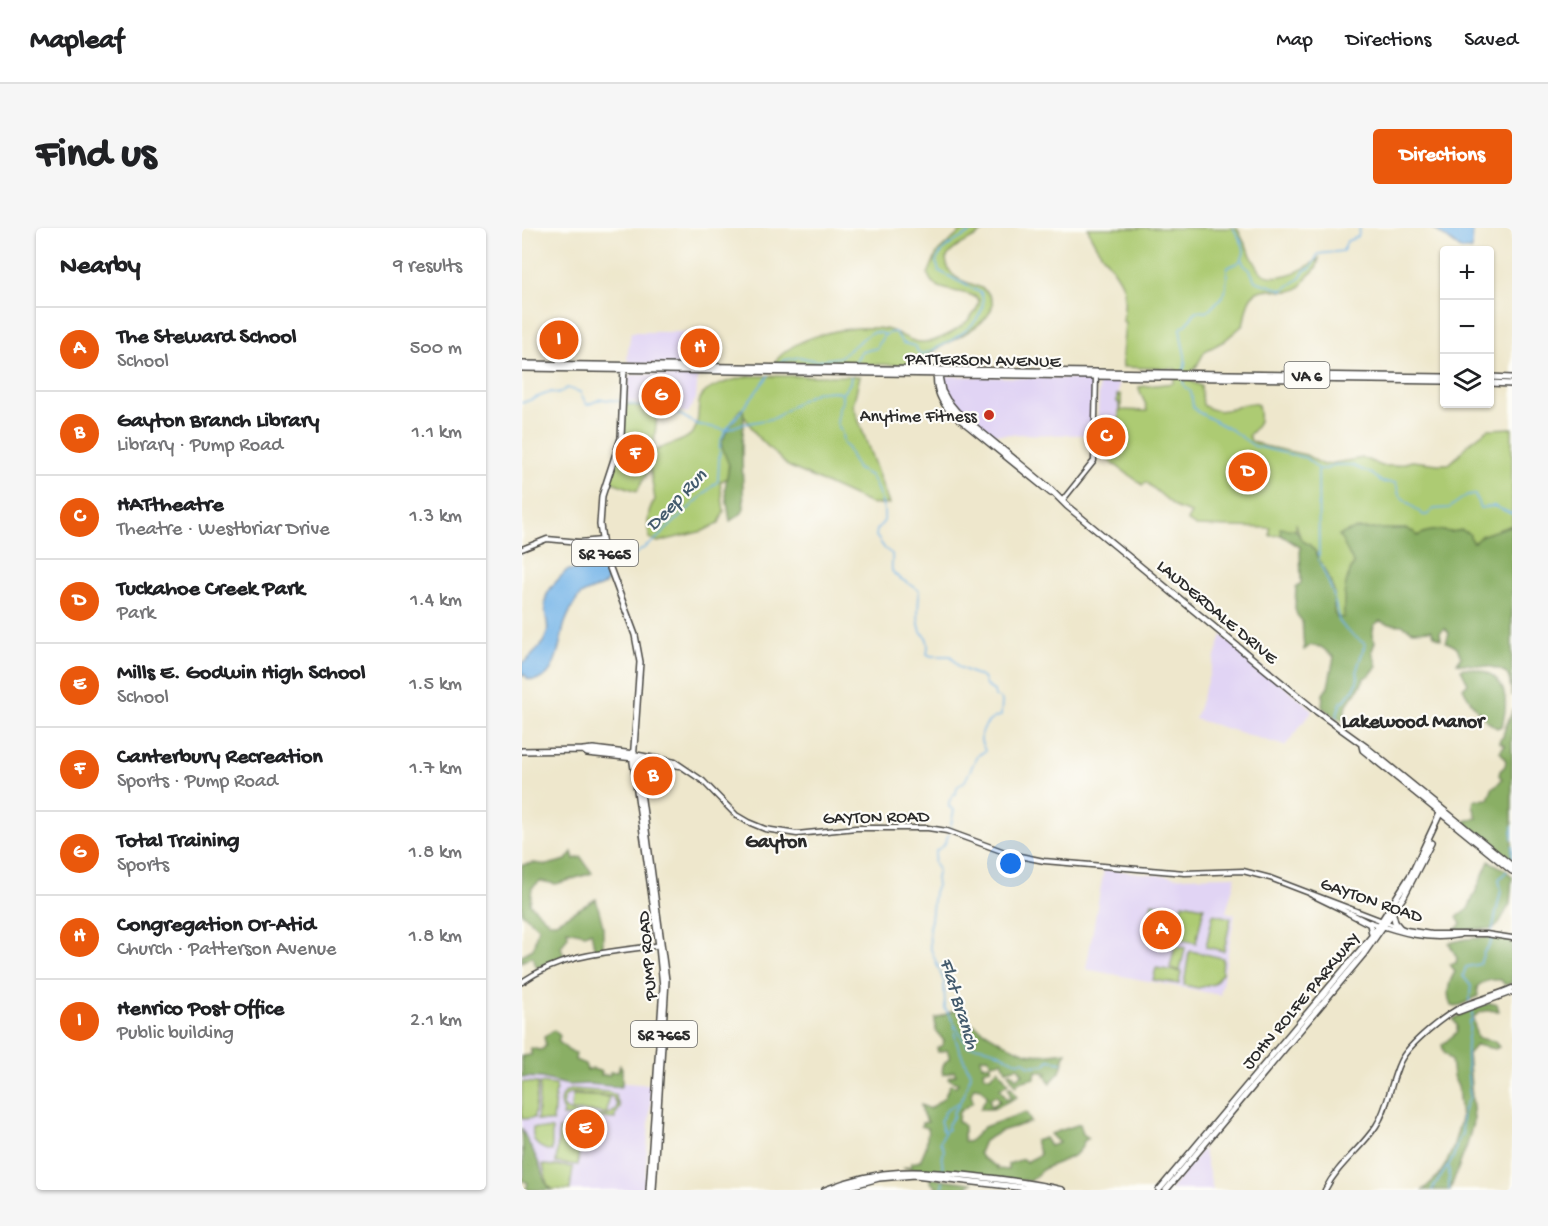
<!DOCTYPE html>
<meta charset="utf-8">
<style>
:root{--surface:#fff;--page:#f6f6f6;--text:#202124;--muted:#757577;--line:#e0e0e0;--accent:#ea580c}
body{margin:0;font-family:"Gochi Hand",sans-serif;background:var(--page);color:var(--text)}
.controls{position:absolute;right:18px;top:18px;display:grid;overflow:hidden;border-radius:6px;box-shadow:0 2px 4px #0004}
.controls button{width:54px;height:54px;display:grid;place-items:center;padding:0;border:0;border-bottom:2px solid var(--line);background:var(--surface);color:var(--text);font:30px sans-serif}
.you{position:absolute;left:489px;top:636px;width:21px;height:21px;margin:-15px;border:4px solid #fff;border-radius:50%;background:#1a73e8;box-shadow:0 0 0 9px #1a73e833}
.badge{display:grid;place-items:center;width:39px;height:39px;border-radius:50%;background:var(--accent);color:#fff;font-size:20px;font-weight:700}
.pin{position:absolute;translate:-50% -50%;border:3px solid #fff;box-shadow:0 2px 6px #0006}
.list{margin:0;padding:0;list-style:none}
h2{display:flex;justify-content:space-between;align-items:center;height:78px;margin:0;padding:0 24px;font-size:26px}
h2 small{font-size:20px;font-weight:400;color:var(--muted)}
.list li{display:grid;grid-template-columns:39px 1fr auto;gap:18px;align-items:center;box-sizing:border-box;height:84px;padding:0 24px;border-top:2px solid var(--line)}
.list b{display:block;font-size:22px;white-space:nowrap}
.list p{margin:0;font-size:20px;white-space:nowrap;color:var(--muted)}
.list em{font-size:20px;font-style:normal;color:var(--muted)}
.icon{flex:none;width:33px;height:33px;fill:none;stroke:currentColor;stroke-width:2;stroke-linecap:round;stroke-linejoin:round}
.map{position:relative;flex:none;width:990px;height:962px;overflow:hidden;border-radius:6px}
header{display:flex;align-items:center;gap:36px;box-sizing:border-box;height:84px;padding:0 30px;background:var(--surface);border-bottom:2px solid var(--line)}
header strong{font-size:28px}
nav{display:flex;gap:33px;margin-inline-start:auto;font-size:21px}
.intro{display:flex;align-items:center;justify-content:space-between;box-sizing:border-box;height:144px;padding:0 36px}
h1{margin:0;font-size:42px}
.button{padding:15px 27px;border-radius:6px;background:var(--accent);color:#fff;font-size:21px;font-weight:700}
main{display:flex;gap:36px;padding:0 36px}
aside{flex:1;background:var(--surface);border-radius:6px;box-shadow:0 2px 4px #0004}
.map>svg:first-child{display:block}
.built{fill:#e1d4f4}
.green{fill:#adcb73;stroke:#6c7b4f;stroke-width:1.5;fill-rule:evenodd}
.forest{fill:#8aaf65;stroke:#5a6d48;stroke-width:1.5}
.water{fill:#73b4e8;stroke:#4f708a;stroke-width:1.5}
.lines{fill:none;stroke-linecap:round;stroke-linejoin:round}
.stream{stroke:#73b4e8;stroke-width:1.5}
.minor-casing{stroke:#484743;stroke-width:7}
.major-casing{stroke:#484743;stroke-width:8}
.minor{stroke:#fff;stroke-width:4}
.major{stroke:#fff;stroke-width:5}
.poi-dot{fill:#c8321e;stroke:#fdfcf7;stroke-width:2}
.labels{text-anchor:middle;stroke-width:4.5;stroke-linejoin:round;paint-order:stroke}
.shield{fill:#fdfcf7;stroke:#6a6a68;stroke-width:1.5}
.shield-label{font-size:16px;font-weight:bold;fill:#2b2b2b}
.street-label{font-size:18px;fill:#2b2b2b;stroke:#fdfcf7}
.poi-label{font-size:18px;fill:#2b2b2b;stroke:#fdfcf7;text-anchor:end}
.water-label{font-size:20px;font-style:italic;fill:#445b6d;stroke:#fdfcf7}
.neighbourhood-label{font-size:20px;font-weight:bold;fill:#2b2b2b;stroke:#fdfcf7}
</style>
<header>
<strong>Mapleaf</strong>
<nav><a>Map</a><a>Directions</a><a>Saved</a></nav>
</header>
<div class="intro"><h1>Find us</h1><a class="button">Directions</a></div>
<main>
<aside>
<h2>Nearby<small>9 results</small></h2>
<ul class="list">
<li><span class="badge">A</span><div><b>The Steward School</b><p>School</p></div><em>500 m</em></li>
<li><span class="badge">B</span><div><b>Gayton Branch Library</b><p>Library · Pump Road</p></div><em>1.1 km</em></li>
<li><span class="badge">C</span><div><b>HATtheatre</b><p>Theatre · Westbriar Drive</p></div><em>1.3 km</em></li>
<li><span class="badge">D</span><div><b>Tuckahoe Creek Park</b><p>Park</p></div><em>1.4 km</em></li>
<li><span class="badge">E</span><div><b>Mills E. Godwin High School</b><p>School</p></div><em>1.5 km</em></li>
<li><span class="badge">F</span><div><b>Canterbury Recreation</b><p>Sports · Pump Road</p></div><em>1.7 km</em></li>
<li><span class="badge">G</span><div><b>Total Training</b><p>Sports</p></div><em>1.8 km</em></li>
<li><span class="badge">H</span><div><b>Congregation Or-Atid</b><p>Church · Patterson Avenue</p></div><em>1.8 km</em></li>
<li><span class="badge">I</span><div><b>Henrico Post Office</b><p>Public building</p></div><em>2.1 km</em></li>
</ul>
</aside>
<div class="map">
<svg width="990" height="962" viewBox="0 0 990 962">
<rect width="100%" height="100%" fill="#fdfcf7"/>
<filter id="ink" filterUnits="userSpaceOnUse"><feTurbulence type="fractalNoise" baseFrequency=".0167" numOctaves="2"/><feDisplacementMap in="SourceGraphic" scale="12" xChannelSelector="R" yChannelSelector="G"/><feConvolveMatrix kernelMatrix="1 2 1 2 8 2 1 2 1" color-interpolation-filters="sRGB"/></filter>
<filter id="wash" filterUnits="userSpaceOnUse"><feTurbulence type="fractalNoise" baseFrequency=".008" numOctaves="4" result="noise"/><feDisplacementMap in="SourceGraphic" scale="24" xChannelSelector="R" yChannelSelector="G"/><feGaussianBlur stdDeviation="1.35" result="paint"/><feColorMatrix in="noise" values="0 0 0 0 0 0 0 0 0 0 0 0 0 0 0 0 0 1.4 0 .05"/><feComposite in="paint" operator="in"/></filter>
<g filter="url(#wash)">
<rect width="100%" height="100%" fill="#eee7cc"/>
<path class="built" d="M109,104H165L163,138L107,135L105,129Z
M176,145L174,171L166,185L104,172L107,147Z
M421,148L571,151L572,152L571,207L464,206L433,180L423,165Z
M580,150H597L595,207L588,219L575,221L577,154Z
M700,407L791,482L763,518L673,491Z
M582,641L655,649L714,648L704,684L713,686L698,767L564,741Z
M0,847L130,857L122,962H11L0,945Z
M681,920L691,962H648Z"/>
<path class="green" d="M443,0H465C454,12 431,16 424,31C427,60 458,51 468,68C483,93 422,114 409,125C404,129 402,134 395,137L252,135C272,107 330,96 363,101C376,103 387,115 402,114C420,114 456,92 457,72C444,59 411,68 406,46L415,25Z
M566,0H715C719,8 735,41 740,45C755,55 785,41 797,30C794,44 794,40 785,49C783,52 782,55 780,57C767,71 749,56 735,64C724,70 724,87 721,97L702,113L683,123L673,141L670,142L669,153L679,158L681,177C703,193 722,169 736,177C739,193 738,196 727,207L729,213L742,218L784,227L801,237L841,230L860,238H873L890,233L916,236H927L937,227L946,216L966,201L990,200V313L897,318L819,455L774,295V306L748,308V300L674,298L665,292L669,285L655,280L624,254L621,257L574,223L586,222L597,210V175L595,174V167H599V182L625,183C625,173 617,168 617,159L651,155L654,141L601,139L600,127L603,95L601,94C601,84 605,65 600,56C591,36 572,22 566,0Z
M227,148H338L331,177L367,276H349L266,238L235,208L221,186L207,233L205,250L198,254L202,284L197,295L181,303L136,314L127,310C126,297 124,283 133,272L128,240L115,263L87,253L102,203L104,176L136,180L131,224C143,216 163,215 172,203C178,194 175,181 178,171C182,158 215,151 227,148Z
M630,675L648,679L640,712L623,708Z
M661,675L682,679L674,715L653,710Z
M691,686L709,690L702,723L684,719Z
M653,717L663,720L658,743L648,740Z
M669,723L701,730L700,745L692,756L676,760L662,757L667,724Z
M634,740L659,744L657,756L631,752Z
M0,854L16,855L12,890L0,891Z
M18,855L34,857L31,894L15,892Z
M52,861L87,864L93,867L98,879L93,888V891L40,888L41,884C35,873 39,863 52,861ZM49,865L89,868C116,894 40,893 41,875C41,869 45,867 49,865Z
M50,867L87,869L85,885L49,883Z
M11,900L30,901V923C17,921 9,914 11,900Z
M37,901L58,903L56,937L34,935Z
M21,937L51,939L48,962L30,961L25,956Z"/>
<path class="forest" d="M219,181H221C224,194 220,206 220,219C220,239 221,260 222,280L220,285L208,293L203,261L207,237L199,217L204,204Z
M990,297V468C988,462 989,453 986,448C980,436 948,438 935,435L939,429L935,419L924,414L927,405L923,400L918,404L919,411L913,408L909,402L891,403L880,397L865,396L858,393L852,397L850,408L853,414L850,423L855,438L848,447L842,450C839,462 824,471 823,483C822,487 823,490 823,493L814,490L800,479L801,466L806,459L812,429L799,419L789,417L782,422L780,393L775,387L773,381L774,359L779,355L778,319L759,307L758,300L774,302L780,313L787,316L793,323L809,355L812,363V384L815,390L822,389C821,370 822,352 832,336L817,307L833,301H884L892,304L895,308L904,304L915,302L929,304L939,302L947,305L950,314H952L961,307Z
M940,440C978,440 990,462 980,498L975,500C962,493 947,473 941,460L946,455L939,441Z
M990,482V635L945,597L943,593L955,590L951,578L952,572L966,571L971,559L976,556L980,551L977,547L978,543L983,538L984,533L978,523L983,517L977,514L978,511L981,509C982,499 988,492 990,482Z
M50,624L52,631L59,629L70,645L34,656L18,653L10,660L8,676L27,694H34L74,671L81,698V722L73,724L69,703L63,706L45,702L46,708L39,719L42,727L15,740L10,728L0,734V727L11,721L16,699L0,685V637L12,635L25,637L44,632Z
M967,633L984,642L990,649L988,676L976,697L969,701L933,702L939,696L935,689L946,681Z
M969,709L990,712V755L983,757L979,752C971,751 960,753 955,759L956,768L935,779L929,778C924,768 926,754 933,744L928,736L934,735L935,730L927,715L944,711Z
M966,776H975L977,783C967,782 958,782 951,790L955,810L972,813L977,819L973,821L954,817L946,826L952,891L945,917L928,962H901L917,947L924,936L931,920L939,891L936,859L931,848L929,832L922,825L920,817L935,804V797L931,791L950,781Z
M433,782C447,795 492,824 511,826C521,828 533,825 544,824L538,844L528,855L523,847L525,845L514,843L513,850L497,854L494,858L486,845L489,844L494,850L501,846L496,839L484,842L480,833L469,835L466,829L459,830L460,837H469V840L461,842L462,847L468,849L476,841L486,855L478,861L484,870H489L486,860L489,859L495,869L471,881L470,878L478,873L474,867L468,871L469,881H458L465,868L459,860L452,859L449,866L451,874L437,884L436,893L442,898V913L447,914L462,899L504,884L509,894L479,903L462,913L457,925L460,930L475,939V941L486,942V936L501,931L504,934L518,927L513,913L523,910L528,918L537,915L528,906L558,896L561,906L567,910L562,913C558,932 534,933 520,942C516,945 512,950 509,953L381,940L390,938L389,935L398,933L404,919L406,900L399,898L400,895L406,894L401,887L399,877L408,881L422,870L428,857L434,858L436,855L426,851L427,849L434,847L432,843L421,847C419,840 422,834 428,830L425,822L416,824L415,820L420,818L422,813L414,803L413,791Z
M32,802L38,808L36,813L47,823L54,825L53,832L63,836L65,842L71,841L80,844L79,847H88V844H96L98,837L100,840V857L98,859L67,856L46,857L19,850L0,849V828L9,827V820L17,822L21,821L24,817L22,809Z
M0,900C4,913 12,923 17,936C22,946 20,954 30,962H4L6,955L0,952L2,949Z
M409,950L450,955L440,962H415L414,959L408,954Z"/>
<path class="water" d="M911,0H951L950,22H940Z
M77,336L81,337C97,365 67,356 56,370C51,377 46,387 43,395C37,413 35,459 6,451L3,447L0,448V435C6,433 9,428 14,423C37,398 18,393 24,369C27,359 38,350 45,342L67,341Z"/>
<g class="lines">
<path class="stream" d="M720,32L722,37L728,42L733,53L761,62L778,50L783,42L789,40L796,26L821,23L825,13L836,9L838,0
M256,136L263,132L278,129L295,133L318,129L348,105L354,104L362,106
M332,136L339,124L355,120C360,110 360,105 373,104L381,115L393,118L396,124L401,126C422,118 471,94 459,65L417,43L414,34C419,18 443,8 457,0
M661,144C668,127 657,117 659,100L665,96L674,83L685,84C704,66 705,65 705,40C709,37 715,36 718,33C728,21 716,9 711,0
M661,151L662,158L669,164L671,179L676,184L708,201L732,218L784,230L797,241H804L812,237H829L850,246L860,254L874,255L877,267L901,287H905L912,281L927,280L945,267H953L958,280L972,278L990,286
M320,166V174L316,181L315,196L320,205L321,215L325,219L335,241L349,248C355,261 364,279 362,293L355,302L354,308L363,321L370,326C371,332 369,336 370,342C372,351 391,355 397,363C397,378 394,388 399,404C407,409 407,417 405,426L409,428H429L437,439L461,450L464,458L472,463L473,469L478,470L480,473L479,488C467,489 458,502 459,513C460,517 462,519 463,523L455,528L443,553L435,559L434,566H431L427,574V579L432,582L428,602
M0,175L29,164L36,166L45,160L58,164L65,177L79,171L97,173
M105,175L159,187L174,196L204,202L247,147
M796,242L797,332L811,365L817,393L825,403L843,416L835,441L836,450L833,459L822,473L819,474L814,490
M92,341L132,313L196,253L198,214L204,202L217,197L253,190L279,172L295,164L313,163L320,166L328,155L329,148
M990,598V611
M990,634V618
M970,704L979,662L977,651L985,643
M947,774L949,758L941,748L944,739L958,736L962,724L969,715L970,708
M433,797L445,818C456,818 466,819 475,824C484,828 491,836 502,833L507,838L523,837L527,832L540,834
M423,904L426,901V897L432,887L431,884L437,877
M927,939V962
M421,941L420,933L422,922L418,914L422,905L418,893L425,881C429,878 435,876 438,874C439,872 448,852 449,847C444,836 429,809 433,797L423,780L422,754L408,719L407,699L409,692L412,664L415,658L414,650L416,642L412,634L414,623L422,617L427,606
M420,962L421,953
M910,962L931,930L936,912L941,906C938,896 941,877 948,869C946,851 944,835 945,817C945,806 949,806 947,794L950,793V781"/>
</g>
</g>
<g filter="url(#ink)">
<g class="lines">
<defs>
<path id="minor" d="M540,273L572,233L574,148
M0,321L25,311L58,314L80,312
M112,526L153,534L181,553L214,587L226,594L243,601L275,606L334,600H406L425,603L488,626L522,633L663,645L721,643L748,650L884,702L909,706H964L990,710
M112,530L157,538
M788,666L827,685
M848,694C877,704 905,713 937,707
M0,754C42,725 90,724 139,717
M936,784L990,764
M803,962C816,936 839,921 854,898C867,878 868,855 878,834C887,815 924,786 943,777C958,771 975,767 990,760"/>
<path id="major" d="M0,136L922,149
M102,139L99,210L80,268L78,297L82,324L113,407L118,434L111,534L137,718L141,759L127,962
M0,140L922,153
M415,143C413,158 418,172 428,183L529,265
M416,143L420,163L425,172L435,184L526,259L545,278L794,483L844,519L990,638
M968,149L990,150
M968,155L990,156
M840,518L841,522L990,643
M61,522L71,521L112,526
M0,523L61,522L65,525L112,530
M112,530L115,534L144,752L131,962
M827,685L848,696L850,706
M871,686L873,694L878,700
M303,962C361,939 398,942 458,949C486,952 513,955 540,962
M314,962L357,950L393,947L521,962
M637,962L850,708L890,645L920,581
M644,962L841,727L882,668L909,615"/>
</defs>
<use href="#minor" class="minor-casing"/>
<use href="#major" class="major-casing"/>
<use href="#minor" class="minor"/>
<use href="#major" class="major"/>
</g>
</g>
<circle class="poi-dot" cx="467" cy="187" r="6"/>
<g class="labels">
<g class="shield">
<rect x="762.5" y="134" width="45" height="26" rx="4.5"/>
<rect x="50" y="312" width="66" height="26" rx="4.5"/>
<rect x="109" y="793" width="66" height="26" rx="4.5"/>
</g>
<g class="shield-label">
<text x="785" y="153">VA 6</text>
<text x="83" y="331">SR 7665</text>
<text x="142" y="812">SR 7665</text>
</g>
<g class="street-label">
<text transform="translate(461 131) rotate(1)" y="6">PATTERSON AVENUE</text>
<text transform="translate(696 383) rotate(40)" y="6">LAUDERDALE DRIVE</text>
<text transform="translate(354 588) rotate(-1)" y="6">GAYTON ROAD</text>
<text transform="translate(850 671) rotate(19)" y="6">GAYTON ROAD</text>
<text transform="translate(124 728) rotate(-95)" y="6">PUMP ROAD</text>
<text transform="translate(778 772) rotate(-50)" y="6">JOHN ROLFE PARKWAY</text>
</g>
<g class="poi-label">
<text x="455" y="193">Anytime Fitness</text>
</g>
<g class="water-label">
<text transform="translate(153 271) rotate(-46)" y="7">Deep Run</text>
<text transform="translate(439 775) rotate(73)" y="7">Flat Branch</text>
</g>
<g class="neighbourhood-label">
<text x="891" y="499">Lakewood Manor</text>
<text x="254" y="619">Gayton</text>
</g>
</g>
</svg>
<div class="controls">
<button>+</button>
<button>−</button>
<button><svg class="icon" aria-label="layers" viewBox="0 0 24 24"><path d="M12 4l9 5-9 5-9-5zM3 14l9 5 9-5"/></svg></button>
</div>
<div class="you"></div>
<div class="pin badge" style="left:640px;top:702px">A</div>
<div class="pin badge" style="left:131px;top:548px">B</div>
<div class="pin badge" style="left:584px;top:209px">C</div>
<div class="pin badge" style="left:726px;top:244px">D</div>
<div class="pin badge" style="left:63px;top:901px">E</div>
<div class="pin badge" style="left:113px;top:226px">F</div>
<div class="pin badge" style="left:139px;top:168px">G</div>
<div class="pin badge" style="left:178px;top:120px">H</div>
<div class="pin badge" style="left:37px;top:112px">I</div>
</div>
</main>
